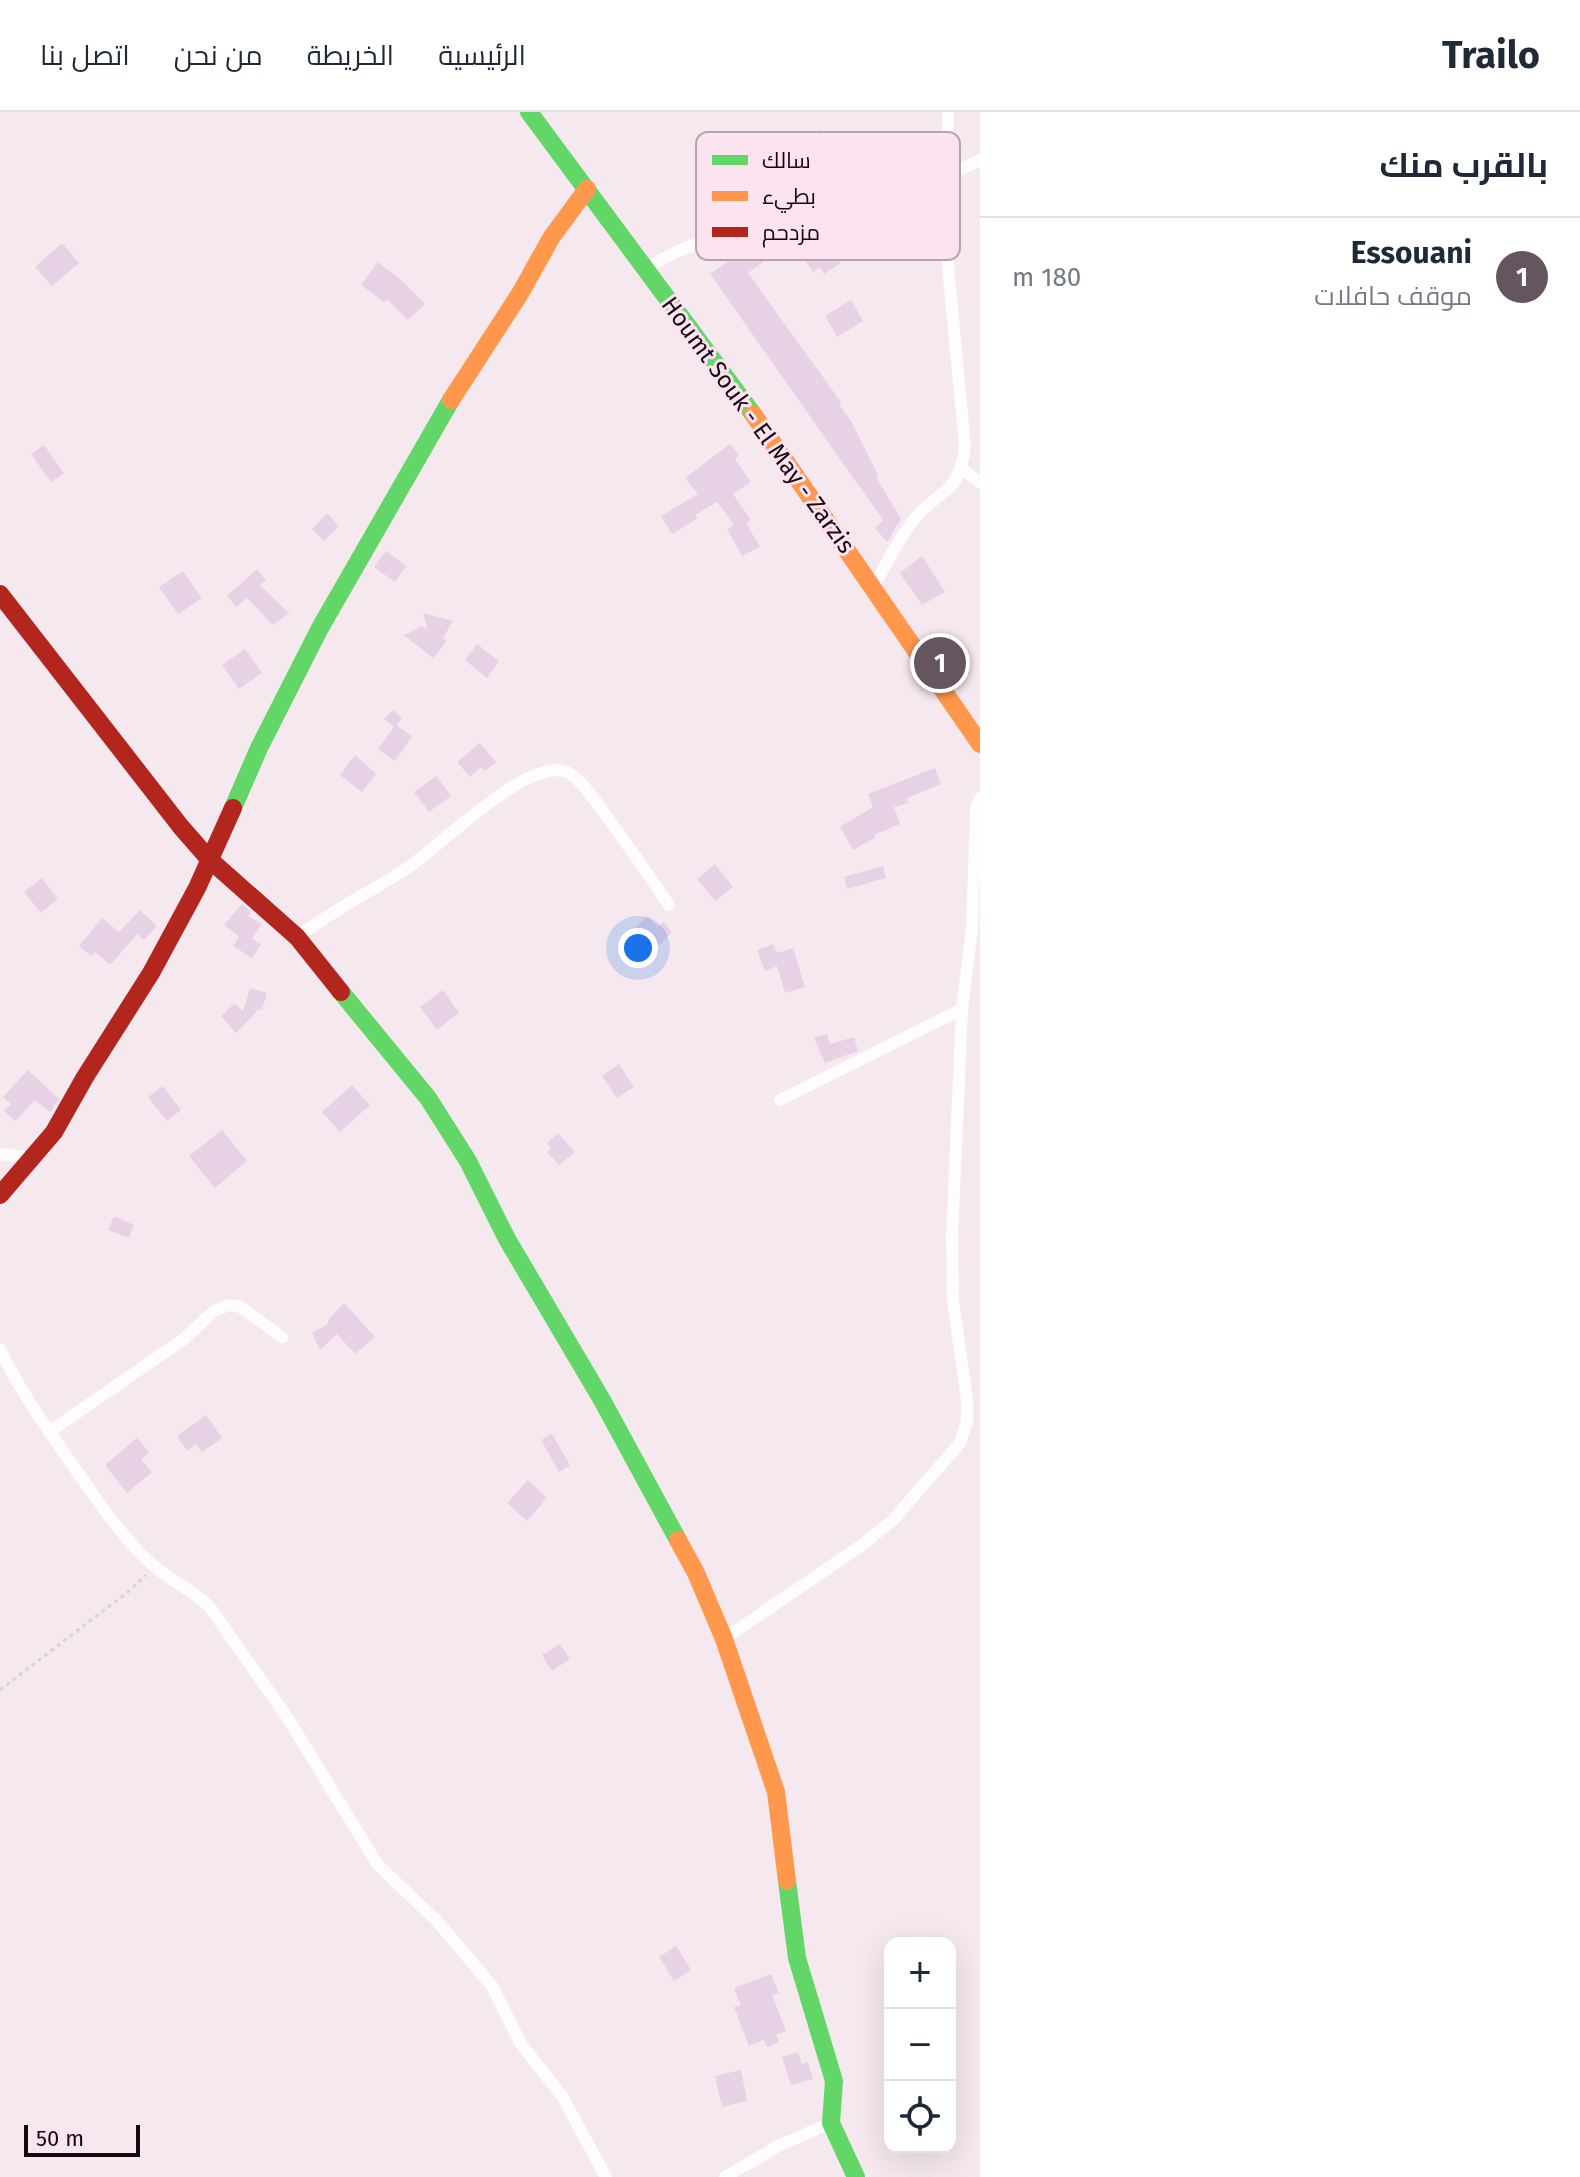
<!DOCTYPE html>
<html lang="ar">
<meta charset="utf-8">
<style>
:root{--surface:#fff;--page:#f6f6f7;--text:#1f2937;--muted:#747a83;--line:#e0e1e3;--accent:#65555f}
body{margin:0;font-family:"Fira Sans",Cairo,sans-serif;background:var(--page);color:var(--text);direction:rtl}
.controls{position:absolute;right:24px;bottom:24px;display:grid;overflow:hidden;border-radius:16px;box-shadow:0 8px 32px #0002}
.controls button{width:72px;height:72px;display:grid;place-items:center;padding:0;border:0;border-bottom:2px solid var(--line);background:var(--surface);color:var(--text);font:40px sans-serif}
.scale{position:absolute;left:24px;bottom:20px;width:116px;box-sizing:border-box;padding-left:8px;border:4px solid #180611;border-top:0;font-size:22px;line-height:28px;white-space:nowrap;color:#180611;-webkit-text-stroke:6px #fbe3ef;paint-order:stroke}
.you{position:absolute;left:638px;top:836px;width:28px;height:28px;margin:-20px;border:6px solid #fff;border-radius:50%;background:#1a73e8;box-shadow:0 0 0 12px #1a73e833}
.badge{display:grid;place-items:center;width:52px;height:52px;border-radius:50%;background:var(--accent);color:#fff;font-size:26px;font-weight:700}
.pin{position:absolute;translate:-50% -50%;border:4px solid #fff;box-shadow:0 2px 8px #0006}
.list{margin:0;padding:0;list-style:none}
h2{display:flex;justify-content:space-between;align-items:center;height:104px;margin:0;padding:0 32px;font-size:34px}
h2 small{font-size:26px;font-weight:400;color:var(--muted)}
.list li{display:grid;grid-template-columns:52px 1fr auto;gap:24px;align-items:center;box-sizing:border-box;height:120px;padding:0 32px;border-top:2px solid var(--line)}
.list b{display:block;font-size:30px;white-space:nowrap}
.list p{margin:0;font-size:26px;white-space:nowrap;color:var(--muted)}
.list em{font-size:26px;font-style:normal;color:var(--muted)}
.icon{flex:none;width:44px;height:44px;fill:none;stroke:currentColor;stroke-width:2;stroke-linecap:round;stroke-linejoin:round}
.map{position:relative;flex:none;width:980px;height:2065px;overflow:hidden;direction:ltr}
header{display:flex;align-items:center;gap:48px;box-sizing:border-box;height:112px;padding:0 40px;background:var(--surface);border-bottom:2px solid var(--line)}
header strong{font-size:38px}
nav{display:flex;gap:44px;margin-inline-start:auto;font-size:28px}
main{display:flex}
aside{flex:1;background:var(--surface)}
.map>svg:first-child{display:block}
.building{fill:#e7d1e5}
.lines{fill:none;stroke-linecap:round;stroke-linejoin:round}
.path{stroke:#d7d3d6;stroke-width:3;stroke-dasharray:4 4;stroke-linecap:butt}
.street{stroke:#fefcfd;stroke-width:12}
.fast{stroke:#63d668;stroke-width:18}
.slow{stroke:#ff974d;stroke-width:18}
.jam{stroke:#b3261e;stroke-width:18}
.labels{text-anchor:middle;stroke-width:6;stroke-linejoin:round;paint-order:stroke}
.street-label{font-size:24px;fill:#180611;stroke:#fbe3ef}
.key{fill:#fbe3ef;stroke:#b7a1ac;stroke-width:2}
.key-label{font-size:22px;fill:#180611}
</style>
<header>
<strong>Trailo</strong>
<nav><a>الرئيسية</a><a>الخريطة</a><a>من نحن</a><a>اتصل بنا</a></nav>
</header>
<main>
<aside>
<h2>بالقرب منك<small></small></h2>
<ul class="list">
<li><span class="badge">1</span><div><b>Essouani</b><p>موقف حافلات</p></div><em>180 m</em></li>
</ul>
</aside>
<div class="map">
<svg width="980" height="2065" viewBox="0 0 980 2065">
<rect width="100%" height="100%" fill="#f5e9ef"/>
<path class="building" d="M821,17L836,51L815,60L807,42L802,37Z
M760,130L770,145L748,161L841,290L839,292L851,309L878,363L876,365L901,407L887,430L875,416L883,408L710,162L742,140L740,136Z
M62,131L79,151L52,174L35,155Z
M829,132L841,151L824,162L820,155L813,160L804,146Z
M378,150L399,166L425,192L408,208L387,187L384,190L361,173Z
M851,188L863,209L837,225L825,204Z
M730,332L739,343L735,347L751,370L733,382L751,408L746,411L760,435L742,444L727,417L734,413L717,390L695,403L698,406L672,422L661,404L698,382L685,366Z
M44,333L64,361L51,370L31,342Z
M327,401L339,414L324,429L312,417Z
M386,439L406,454L395,470L374,455Z
M922,444L945,480L922,493L900,461Z
M257,457L266,468L260,473L289,501L273,513L247,486L236,495L227,484Z
M183,459L202,486L178,502L159,475Z
M423,501L453,509L443,526L447,529L433,546L404,523L422,514L428,518Z
M477,532L499,549L487,566L465,548Z
M245,537L262,561L239,577L222,553Z
M393,598L402,606L396,613L412,624L395,649L378,637L394,615L384,607Z
M480,631L496,650L485,659L481,655L470,665L457,650Z
M355,643L376,662L362,680L340,663Z
M935,656L941,672L907,686L908,691L894,695L900,712L874,723L876,725L853,738L840,715L873,695L868,682Z
M436,664L451,684L429,700L414,680Z
M715,752L733,775L715,789L697,767Z
M883,754L886,766L847,777L844,765Z
M42,766L58,787L41,801L24,780Z
M242,792L251,800L248,804L262,812L252,827L261,832L252,846L233,834L239,825L224,813Z
M140,798L157,814L144,828L137,822L110,853L95,840L91,844L79,834L102,806L119,820Z
M648,804L658,815L663,810L672,820L649,843L629,822Z
M773,832L777,841L793,836L805,875L785,881L777,854L765,859L757,838Z
M250,876L267,881L262,898L259,897L236,921L221,904L235,891L243,899Z
M443,878L459,901L437,918L420,895Z
M827,922L830,932L854,925L858,939L825,951L814,926Z
M619,952L634,975L617,986L602,964Z
M28,958L59,987L50,1000L35,988L15,1009L4,999L11,992L3,985Z
M352,973L370,993L340,1020L322,1000Z
M163,974L181,998L167,1009L148,985Z
M222,1018L247,1049L215,1076L189,1044Z
M558,1021L575,1040L559,1053L547,1040L551,1036L547,1031Z
M114,1104L134,1113L129,1126L108,1118Z
M344,1191L375,1225L355,1242L337,1222L320,1238L312,1221L328,1212L329,1207Z
M206,1303L222,1326L202,1340L196,1332L187,1339L177,1324Z
M552,1322L570,1353L559,1360L541,1328Z
M137,1326L149,1341L141,1347L152,1360L127,1381L105,1353Z
M528,1368L547,1386L527,1409L507,1391Z
M560,1532L570,1547L552,1559L542,1543Z
M676,1834L691,1858L674,1869L659,1845Z
M771,1862L779,1881L772,1883L786,1919L776,1923L779,1930L767,1935L764,1928L749,1934L734,1895L741,1893L734,1876Z
M798,1940L802,1952L808,1950L813,1967L791,1973L782,1945Z
M741,1958L747,1989L722,1995L715,1964Z"/>
<g class="lines">
<path class="path" d="M0,1578L129,1479L146,1463"/>
<path class="street" d="M646,158C686,128 722,127 768,117C840,100 913,80 980,48
M962,357L980,371
M873,475C886,453 897,429 913,409C940,374 959,386 965,334L947,144L948,0
M297,825C332,799 370,780 406,757C438,737 533,638 570,662C583,670 593,686 602,698C625,729 647,761 669,793
M780,988L962,897
M0,1042L31,1046
M0,1237C20,1280 49,1319 76,1358C99,1391 123,1427 154,1454C171,1469 192,1478 209,1494L287,1605L378,1753L437,1809L492,1874L521,1932L562,1984L606,2065
M49,1320L184,1227L214,1199L229,1193L239,1194L282,1225
M724,1527L862,1433L893,1408L960,1331L967,1309V1288L953,1189L952,1124L962,897L972,817L976,698L980,686
M725,2065L778,2034L831,2011"/>
<path class="fast" d="M529,0L753,302
M233,696L259,636L320,516L451,288
M341,880L428,986L468,1049L507,1127L602,1288L678,1428
M787,1769L797,1846L834,1969L831,2011L856,2065"/>
<path class="slow" d="M451,288L521,180L551,126L587,77
M753,302L980,632
M678,1428L696,1461L724,1527L776,1680L787,1769"/>
<path class="jam" d="M0,482L181,715L209,747L297,825L341,880
M0,1083L54,1020L85,965L151,861L197,776L233,696"/>
</g>
<g class="labels">
<g class="street-label">
<text transform="translate(758 313) rotate(54)" y="8">Houmt Souk - El May - Zarzis</text>
</g>
</g>
<rect x="696" y="20" width="264" height="128" rx="12" class="key"/>
<rect x="712" y="43" width="36" height="10" fill="#63d668"/>
<rect x="712" y="79" width="36" height="10" fill="#ff974d"/>
<rect x="712" y="115" width="36" height="10" fill="#b3261e"/>
<g class="key-label">
<text x="762" y="56">سالك</text>
<text x="762" y="92">بطيء</text>
<text x="762" y="128">مزدحم</text>
</g>
</svg>
<div class="controls">
<button>+</button>
<button>−</button>
<button><svg class="icon" aria-label="locate" viewBox="0 0 24 24"><circle cx="12" cy="12" r="6"/><path d="M12 2v4M12 18v4M2 12h4M18 12h4"/></svg></button>
</div>
<div class="scale">50 m</div>
<div class="you"></div>
<div class="pin badge" style="left:940px;top:551px">1</div>
</div>
</main>
